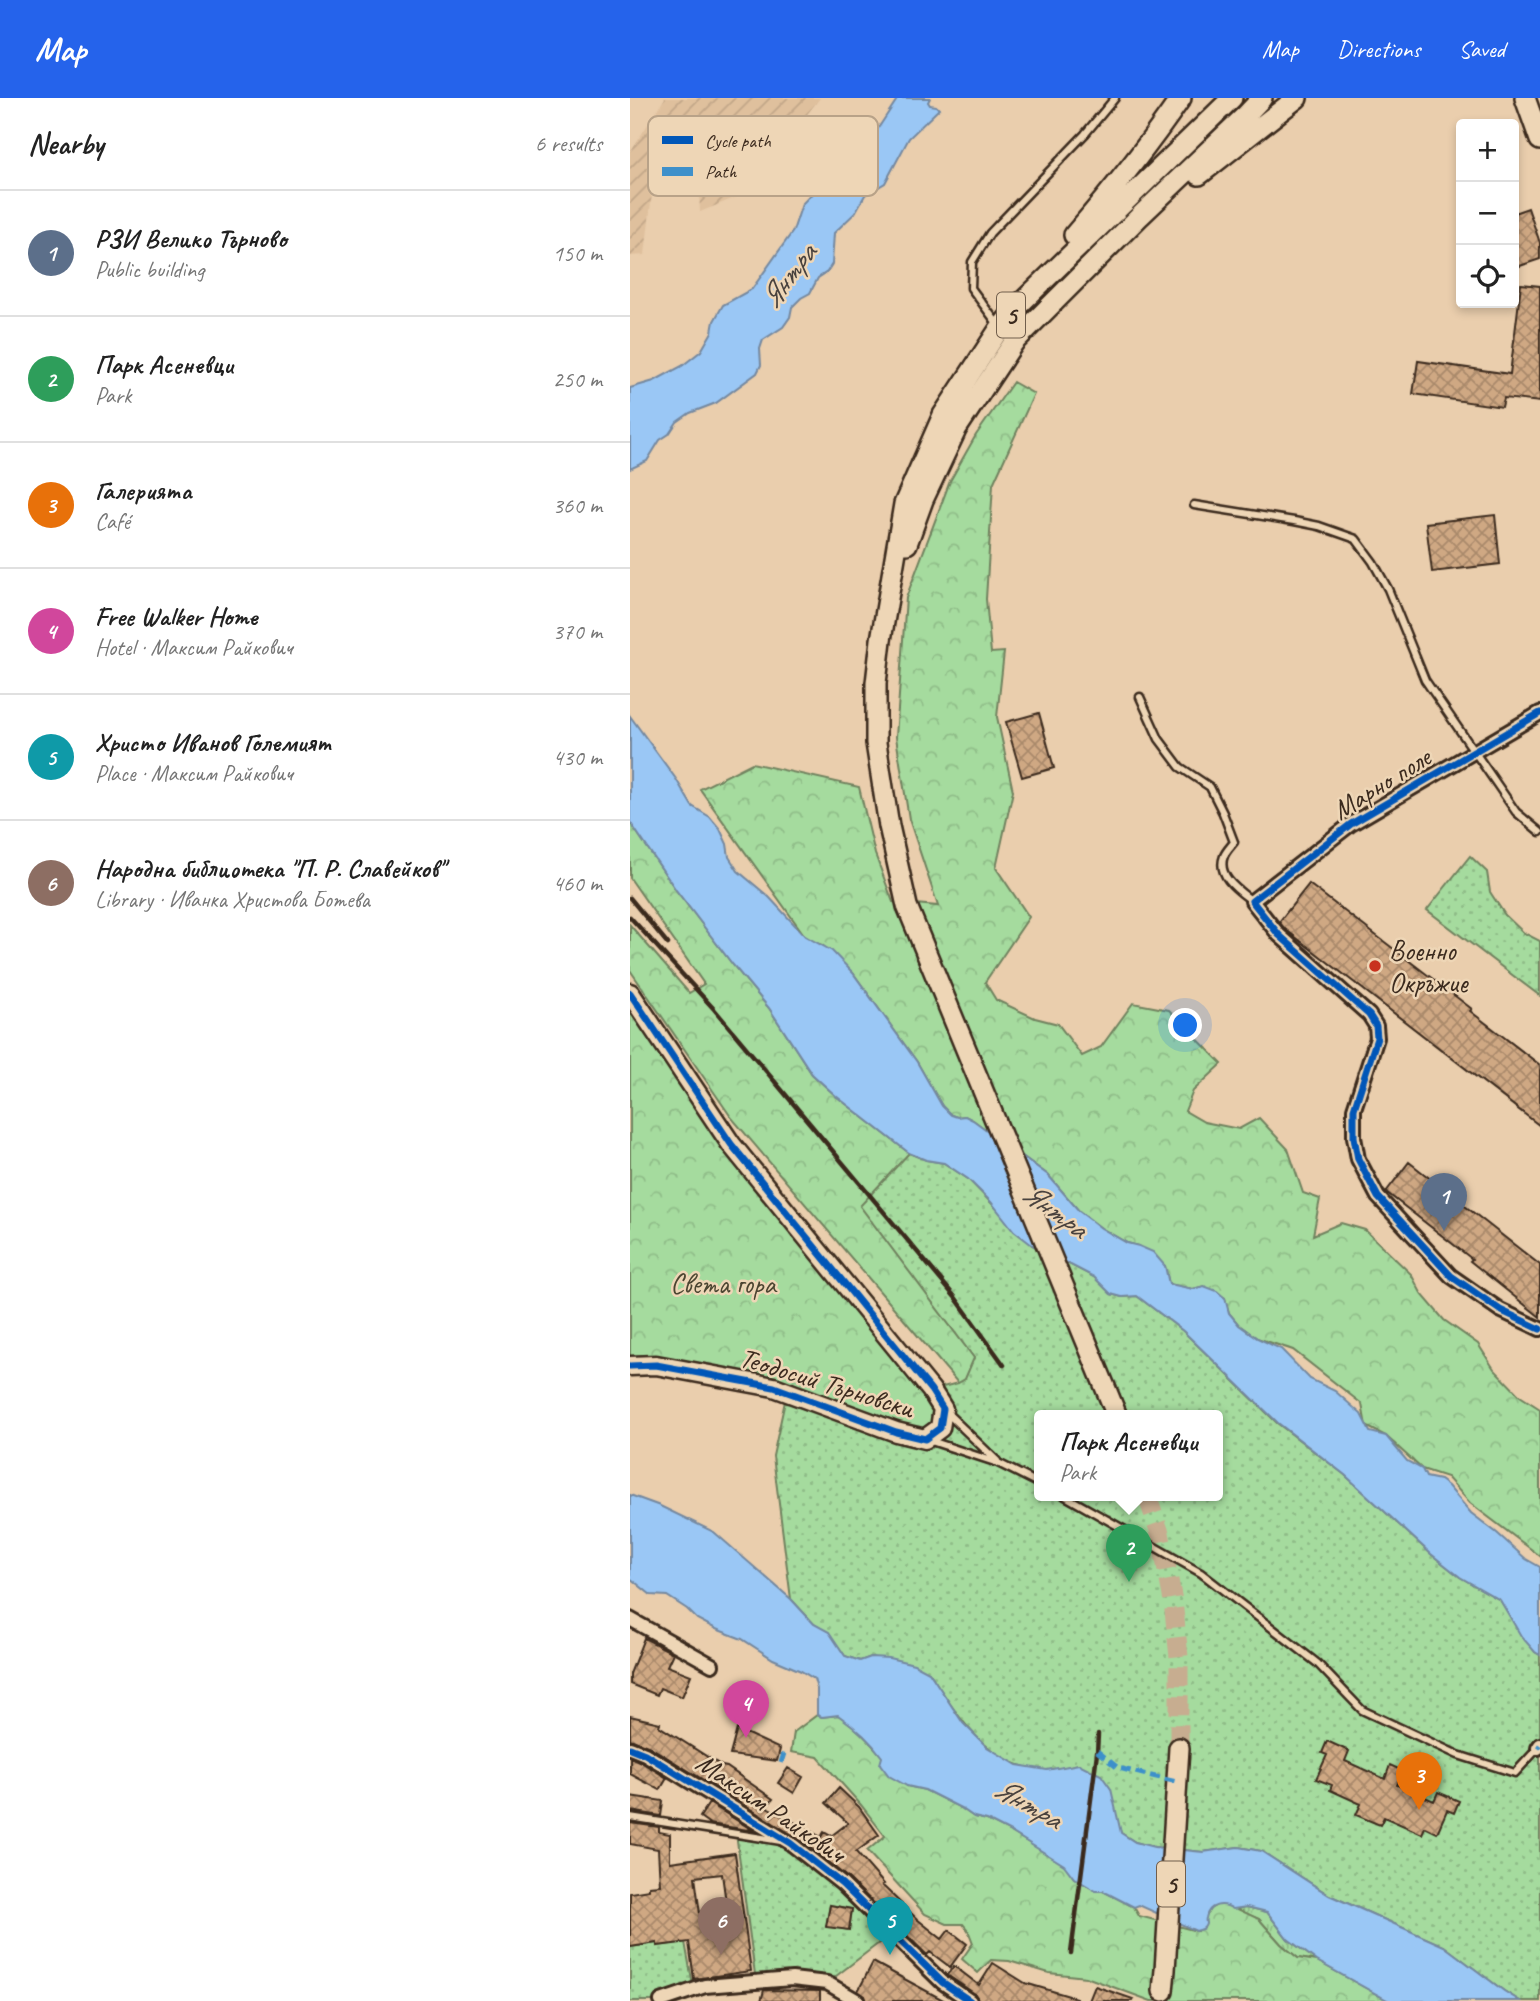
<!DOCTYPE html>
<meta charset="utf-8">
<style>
:root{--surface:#fff;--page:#f2f2f2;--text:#222;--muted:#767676;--line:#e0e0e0;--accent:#2563eb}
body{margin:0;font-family:Caveat,sans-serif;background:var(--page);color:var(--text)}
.controls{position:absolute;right:21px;top:21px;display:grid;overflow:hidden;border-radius:7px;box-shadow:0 4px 10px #0003}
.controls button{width:63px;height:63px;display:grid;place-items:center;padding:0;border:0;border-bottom:2px solid var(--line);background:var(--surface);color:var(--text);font:35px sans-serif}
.you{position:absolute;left:556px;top:928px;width:24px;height:24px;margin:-18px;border:5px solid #fff;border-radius:50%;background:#1a73e8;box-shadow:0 0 0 10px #1a73e833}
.badge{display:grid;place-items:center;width:46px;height:46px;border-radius:50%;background:var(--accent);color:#fff;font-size:23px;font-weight:700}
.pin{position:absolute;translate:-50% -58px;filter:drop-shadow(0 2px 4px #0008)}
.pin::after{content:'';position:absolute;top:37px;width:24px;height:21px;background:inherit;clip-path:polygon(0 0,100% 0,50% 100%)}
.popup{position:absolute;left:404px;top:1312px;width:189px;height:91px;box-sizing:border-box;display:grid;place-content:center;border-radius:7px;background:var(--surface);filter:drop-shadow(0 2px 5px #0005);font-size:23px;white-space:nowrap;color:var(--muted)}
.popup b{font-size:26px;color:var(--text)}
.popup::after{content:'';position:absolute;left:50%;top:100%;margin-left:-14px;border:14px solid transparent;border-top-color:var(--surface)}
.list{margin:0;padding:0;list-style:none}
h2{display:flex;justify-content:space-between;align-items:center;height:91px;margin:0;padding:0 28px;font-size:30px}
h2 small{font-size:23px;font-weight:400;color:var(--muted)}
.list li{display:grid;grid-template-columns:46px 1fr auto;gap:21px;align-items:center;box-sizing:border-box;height:126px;padding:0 28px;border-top:2px solid var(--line)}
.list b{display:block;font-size:26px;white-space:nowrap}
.list p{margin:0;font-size:23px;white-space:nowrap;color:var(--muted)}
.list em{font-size:23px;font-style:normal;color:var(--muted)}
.icon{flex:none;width:38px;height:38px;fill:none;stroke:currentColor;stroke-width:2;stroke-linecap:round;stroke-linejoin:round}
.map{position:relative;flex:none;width:910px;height:1903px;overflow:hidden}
header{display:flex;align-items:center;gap:42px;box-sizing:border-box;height:98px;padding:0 35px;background:var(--accent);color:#fff}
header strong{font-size:33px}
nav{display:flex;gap:38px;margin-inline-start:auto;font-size:24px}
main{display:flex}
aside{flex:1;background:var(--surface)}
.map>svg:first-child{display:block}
.industrial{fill:url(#industrial-furrows)}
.grass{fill:url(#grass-tufts);stroke:#70825e;stroke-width:2}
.forest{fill:url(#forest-crowns);stroke:#70825e;stroke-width:2}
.park{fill:url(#park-dots);stroke:#70825e;stroke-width:2;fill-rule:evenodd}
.water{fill:#9ac7f5;stroke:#74889f;stroke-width:2}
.building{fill:url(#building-cross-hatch);stroke:#3b2a1e;stroke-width:2;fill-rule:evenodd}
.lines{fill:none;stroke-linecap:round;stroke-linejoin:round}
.primary-tunnel{stroke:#c7ad90;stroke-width:19;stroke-dasharray:19 10;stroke-linecap:butt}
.lane-casing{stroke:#3b2a1e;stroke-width:11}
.street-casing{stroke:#3b2a1e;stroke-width:18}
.secondary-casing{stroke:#3b2a1e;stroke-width:23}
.primary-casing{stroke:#3b2a1e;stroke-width:24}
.lane{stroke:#eed6b6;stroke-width:6}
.street{stroke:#eed6b6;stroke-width:12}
.secondary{stroke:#eed6b6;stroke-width:18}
.primary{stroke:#eed6b6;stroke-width:19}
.rail{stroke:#3b2a1e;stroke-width:4.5}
.quiet{stroke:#3e90ca;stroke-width:5;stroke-dasharray:10 5;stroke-linecap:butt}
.cycleway-casing{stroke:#eed6b6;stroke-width:11}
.cycleway{stroke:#0057b8;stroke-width:7}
.poi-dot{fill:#c8321e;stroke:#eed6b6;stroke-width:2.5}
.labels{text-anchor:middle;stroke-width:5;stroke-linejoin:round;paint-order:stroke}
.shield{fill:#eed6b6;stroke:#715e4c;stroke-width:2}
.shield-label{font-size:26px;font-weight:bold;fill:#3b2a1e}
.street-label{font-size:28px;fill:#3b2a1e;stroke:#eed6b6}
.poi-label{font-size:28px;fill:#3b2a1e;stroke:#eed6b6;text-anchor:start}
.park-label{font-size:28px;fill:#4b4531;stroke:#eed6b6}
.water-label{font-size:30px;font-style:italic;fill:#49423e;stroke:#eed6b6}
.key{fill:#eed6b6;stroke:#b8a288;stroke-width:2}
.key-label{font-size:19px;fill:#3b2a1e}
</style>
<header>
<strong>Map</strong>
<nav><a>Map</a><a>Directions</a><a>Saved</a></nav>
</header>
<main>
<aside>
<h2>Nearby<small>6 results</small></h2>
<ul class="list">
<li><span class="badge" style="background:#5c6f8a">1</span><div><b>РЗИ Велико Търново</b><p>Public building</p></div><em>150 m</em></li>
<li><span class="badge" style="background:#2e9e5b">2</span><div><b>Парк Асеневци</b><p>Park</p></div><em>250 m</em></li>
<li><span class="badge" style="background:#e8710a">3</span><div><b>Галерията</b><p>Café</p></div><em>360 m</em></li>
<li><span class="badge" style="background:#d1479c">4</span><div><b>Free Walker Home</b><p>Hotel · Максим Райкович</p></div><em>370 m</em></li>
<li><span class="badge" style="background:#0f9aa8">5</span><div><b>Христо Иванов Големият</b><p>Place · Максим Райкович</p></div><em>430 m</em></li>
<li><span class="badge" style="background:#8d6e63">6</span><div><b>Народна библиотека &quot;П. Р. Славейков&quot;</b><p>Library · Иванка Христова Ботева</p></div><em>460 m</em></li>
</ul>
</aside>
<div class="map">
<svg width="910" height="1903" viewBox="0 0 910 1903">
<defs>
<pattern id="industrial-furrows" width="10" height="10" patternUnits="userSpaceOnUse" patternTransform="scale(1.75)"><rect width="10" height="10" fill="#dfc09d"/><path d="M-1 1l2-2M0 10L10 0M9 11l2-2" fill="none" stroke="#c0a587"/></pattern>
<pattern id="grass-tufts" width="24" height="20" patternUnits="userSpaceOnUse" patternTransform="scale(1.75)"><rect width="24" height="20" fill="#a5db9e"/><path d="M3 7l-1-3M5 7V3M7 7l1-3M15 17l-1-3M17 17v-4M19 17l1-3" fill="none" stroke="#8fbc88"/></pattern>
<pattern id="forest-crowns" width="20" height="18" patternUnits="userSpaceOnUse" patternTransform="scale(1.75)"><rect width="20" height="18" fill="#a5db9e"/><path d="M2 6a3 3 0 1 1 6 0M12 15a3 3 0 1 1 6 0" fill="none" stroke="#8fbc88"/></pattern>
<pattern id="park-dots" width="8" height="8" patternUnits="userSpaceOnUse" patternTransform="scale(1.75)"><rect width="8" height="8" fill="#a5db9e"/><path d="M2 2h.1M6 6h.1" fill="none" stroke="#8fbc88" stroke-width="1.8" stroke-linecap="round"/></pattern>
<pattern id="building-cross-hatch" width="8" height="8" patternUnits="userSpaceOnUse" patternTransform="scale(1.75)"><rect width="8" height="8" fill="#cfa883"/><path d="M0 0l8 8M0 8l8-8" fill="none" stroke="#a9896b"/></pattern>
</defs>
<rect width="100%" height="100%" fill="#eacead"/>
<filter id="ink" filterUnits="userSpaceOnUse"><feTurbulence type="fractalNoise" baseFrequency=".0143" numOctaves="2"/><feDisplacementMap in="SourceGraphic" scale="14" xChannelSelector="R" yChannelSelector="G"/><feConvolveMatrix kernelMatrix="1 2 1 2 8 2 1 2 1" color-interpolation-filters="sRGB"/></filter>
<g filter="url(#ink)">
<path class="industrial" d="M35,0H190L114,96L70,114L67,44L40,37L24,78L15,157L0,158V54Z"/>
<path class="grass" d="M617,1809L637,1814L658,1841L687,1863L668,1860L651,1846L629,1821L603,1811Z"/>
<path class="forest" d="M383,284L404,296L363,386L356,501L361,555L374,554L367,619L383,693L366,770L399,819L355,884L366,902L405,920L428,926L452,958L471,949L503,905L539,912L592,966L563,993L555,1013L574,1024L609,1031L629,1020L658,1051L673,1095L690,1101L683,1137L711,1125L735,1132L781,1176L791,1195L814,1222L848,1246L864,1271L890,1298L910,1311V1458L840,1405L817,1379L792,1371L756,1338L736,1328L732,1306L663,1252L627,1240L609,1227L599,1215L595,1200L574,1188L563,1191L539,1186L535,1168L509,1148L497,1145L471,1130L449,1113L418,1077L343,1022L335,1018L327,1019L321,1017L312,1008L287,964L223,875L192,847L183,844L175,838L70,691L122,665L229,689L245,756L263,804L308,808L279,721L266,639L276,500L320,383L346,337Z
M0,724L46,792L103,867L139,910L182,976L206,998L279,1055L296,1062L450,1280L328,1285L101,1019L0,872V827L59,895L74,886L0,780Z
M0,895L101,1046L313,1311L295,1341L144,1289L0,1268Z
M187,1617L192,1619L208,1617C236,1635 255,1663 277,1688L295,1692L331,1710L344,1719L357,1722L381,1734L435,1767L444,1780L473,1793L504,1809L509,1818L567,1833L580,1811L587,1807L597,1806L629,1821L651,1846L668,1860L687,1863L759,1903H521L456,1879L419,1875L379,1863L361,1862L348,1875L332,1861L343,1845L338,1832L333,1826H317L295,1816L237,1753L255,1738L231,1707L188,1659L161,1654L164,1634Z"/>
<path class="park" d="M840,758L857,774L860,794L875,817L894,835L910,843V898L797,812Z
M279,1055L296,1062L314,1065L338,1081L402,1147L464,1179L481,1196L492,1199L507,1198L553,1233L647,1325L715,1377L801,1456L830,1479L870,1502L905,1554L910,1557V1903H890L874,1893L814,1848L699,1797L631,1753L608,1749L573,1754L524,1749L505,1744L491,1735L485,1716L449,1666C438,1668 427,1672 416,1672C359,1671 326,1616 299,1574L241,1559L230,1563L215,1558L199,1535L184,1526L161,1501L143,1358L157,1294L295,1341L310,1330L301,1292L328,1285L335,1281L344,1260L230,1108ZM410,1318H588V1398H410Z
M106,1735L160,1745L262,1835L197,1885L126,1884ZM200,1807L222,1811L219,1832L196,1828Z
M55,1844L64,1893L31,1903H0V1849L27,1845L28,1848Z"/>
<path class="water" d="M268,0H300L298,4L300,7L306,8L309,11L279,40L255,85L235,97L225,115L204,135L202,166L197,174L188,180L180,195L171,200L162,209L160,219L153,229L133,242L130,251L131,267L127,275L86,305L60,315L47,324L39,336L30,342L17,363L0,371V290L24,283L52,268L71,253L82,234L84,223L93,207L122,191L163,133L172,106L211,65L229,53L245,35Z
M0,618L46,681L62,708L80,719L90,731L97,746L99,759L108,773L139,799L175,838L202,853L223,875L287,964L312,1008L321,1017L327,1019L335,1018L343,1022L418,1077L449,1113L471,1130L497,1145L509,1148L523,1154L535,1168L539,1186L563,1191L574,1188L587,1193L595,1200L599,1215L609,1227L627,1240L651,1251L680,1281L705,1293L731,1316L740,1334L756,1338L777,1363L792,1371L796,1379L810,1382L818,1388L841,1415L867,1435L896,1461L910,1469V1557L905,1554L891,1538L870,1502L830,1479L801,1456L715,1377L648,1325L553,1233L507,1198L492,1199L481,1196L464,1179L402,1147L384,1133L361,1104L338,1081L314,1065L296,1062L279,1055L206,998L182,976L139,910L103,867L46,792L0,724Z
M0,1397L30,1408L84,1434L161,1501L184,1526L199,1534L215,1558L230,1563L241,1559L259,1560L284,1566L299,1574L333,1625L357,1649L387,1667L417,1672L449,1666L471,1677L481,1691L491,1735L505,1744L524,1749L573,1754L608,1749L631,1753L699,1797L814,1848L874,1893L890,1903H759L687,1863L658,1841L637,1814L617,1809L603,1811C593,1804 578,1806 576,1820C575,1822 576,1824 576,1826C574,1832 571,1831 566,1833L509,1807L504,1809L473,1793H466L444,1780L434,1767L381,1734L357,1722L344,1719L331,1710L295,1692L277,1688L259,1678L250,1666L252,1659C241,1643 224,1628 208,1617L192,1619L187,1617V1591L184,1581L171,1573L143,1561L112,1541L86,1531L67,1521L57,1511L37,1498L21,1497L0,1480Z"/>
<path class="building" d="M898,110L910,145V161L884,170V115Z
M891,186L910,188V304L874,300L872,309L783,296L788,263L880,276Z
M865,417L870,466L802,474L796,425Z
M409,615L424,670L392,679L376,624Z
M679,786L842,911L840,913L910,967V1028L655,831L649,824Z
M779,1064L910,1167V1219L840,1163L842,1161L756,1094Z
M14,1540L43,1555L37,1568L61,1577L52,1599L30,1590L27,1597L0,1586V1576Z
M0,1618L30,1625L29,1628L92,1668L97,1669L143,1701L137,1709L191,1739L194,1734L201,1738L218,1725L196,1705L209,1690L229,1709L249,1737L226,1754L254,1786L252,1787L287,1821L312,1841L319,1832L337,1846L320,1869L300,1854L297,1857L218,1780L175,1746L179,1745L173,1744L20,1649L0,1641Z
M107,1631L150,1651L147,1663L100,1657Z
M697,1643L719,1653L715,1663L755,1681L760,1667L773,1673L767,1687L804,1703L808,1694L829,1703L824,1715L817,1712L807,1735L795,1729L792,1736L754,1719L750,1727L726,1717L731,1706L700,1692L702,1687L686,1681L697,1657L692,1655Z
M0,1659L11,1664L37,1680L30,1692L0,1676Z
M158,1670L173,1679L164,1695L148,1685Z
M0,1698L33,1703L31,1718L0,1713Z
M79,1705L124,1733L80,1726L70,1719Z
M0,1725L29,1729V1734L40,1736V1764L105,1755L121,1873L64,1881L59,1844L27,1848V1845L0,1849V1795L19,1792V1788L30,1787L28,1751L0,1746ZM92,1776L97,1812L70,1816L65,1779Z
M200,1807L222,1811L219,1832L196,1829Z
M243,1864L315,1903H237L235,1898L228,1893Z
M363,1865L395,1885L446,1900V1903H349L345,1896L317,1877L324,1868L349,1887Z
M465,1888L503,1901L502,1903H459Z
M134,1892L190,1893V1903H131Z"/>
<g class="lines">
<path class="primary-tunnel" d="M517,1398L530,1435L543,1503L549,1559V1650"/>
<defs>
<path id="lane" d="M369,228L341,190L342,164L360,135L455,36L485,0
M564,407L664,423L689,428L726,441L743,464L758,491L795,582L886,714L910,734
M510,599L529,641L550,669L580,689L593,715L604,744C601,748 596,753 594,758C586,778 609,793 622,803
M317,1315L367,1363
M298,1342L368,1365L410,1386
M435,1398L571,1475L687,1565L732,1612L828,1657L885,1675L908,1650
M0,1719L151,1743"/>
<path id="street" d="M910,615L721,726L622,803L649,837L739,917L746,928L747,940L724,1011V1039L728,1061L748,1099L821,1178L870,1212L910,1231
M0,1521L82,1567
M0,1650L15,1656L160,1745L212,1786L312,1884L340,1903
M908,1650L910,1647
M31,1903L75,1888L162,1881L197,1885L228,1903"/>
<path id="secondary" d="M0,895L101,1046L301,1292L313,1311L310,1330L295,1341L266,1334L144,1289L26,1267L0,1268"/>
<path id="primary" d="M895,0L910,42
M569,77L667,0
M444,137C482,93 518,48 551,0
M277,446L293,402L327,330L384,244L510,118L614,19L632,0
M487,1318L277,808L259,728L246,645V585L251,542L274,406L313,317L370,230L391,205L602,0
M533,1893L535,1872L549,1650"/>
</defs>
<use href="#lane" class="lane-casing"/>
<use href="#street" class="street-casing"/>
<use href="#secondary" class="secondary-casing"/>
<use href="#primary" class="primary-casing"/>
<use href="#lane" class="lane"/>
<use href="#street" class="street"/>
<use href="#secondary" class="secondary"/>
<use href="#primary" class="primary"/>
<path class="rail" d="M0,800L38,846
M0,819L84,911L325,1199L374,1267
M441,1855L467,1655L468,1636"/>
<path class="quiet" d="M908,1650L910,1647
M467,1653L488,1670L547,1684
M151,1665L154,1655"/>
<defs>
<path id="cycleway" d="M910,615L721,726L622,803L649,837L739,917L746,928L747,940L724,1011V1039L728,1061L748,1099L821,1178L870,1212L910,1231
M0,895L101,1046L301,1292L313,1311L310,1330L295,1341L266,1334L144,1289L26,1267L0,1268
M0,1650L15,1656L160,1745L212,1786L312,1884L340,1903"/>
</defs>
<use href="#cycleway" class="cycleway-casing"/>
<use href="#cycleway" class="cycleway"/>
</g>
</g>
<circle class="poi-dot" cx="745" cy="868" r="7"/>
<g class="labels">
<g class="shield">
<rect x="367" y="194.5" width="28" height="45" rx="5"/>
<rect x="527" y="1763.5" width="28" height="45" rx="5"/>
</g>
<g class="shield-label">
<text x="381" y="226">5</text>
<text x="541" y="1795">5</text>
</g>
<g class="street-label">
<text transform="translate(751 685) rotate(-32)" y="10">Марно поле</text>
<text transform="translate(197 1284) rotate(17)" y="10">Теодосий Търновски</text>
<text transform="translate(141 1709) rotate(34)" y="10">Максим Райкович</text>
</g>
<g class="poi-label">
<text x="759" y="862">Военно<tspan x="759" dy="32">Окръжие</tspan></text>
</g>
<g class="park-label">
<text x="93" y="1195">Света гора</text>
</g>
<g class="water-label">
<text transform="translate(158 178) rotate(-53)" y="10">Янтра</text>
<text transform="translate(425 1112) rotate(36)" y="10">Янтра</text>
<text transform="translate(398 1705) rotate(30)" y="10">Янтра</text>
</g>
</g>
<rect x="18" y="18" width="230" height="80" rx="10" class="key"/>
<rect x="32" y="38" width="31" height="8" fill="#0057b8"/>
<rect x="32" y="69" width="31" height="9" fill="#3e90ca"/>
<g class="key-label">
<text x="75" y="49">Cycle path</text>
<text x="75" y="80">Path</text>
</g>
</svg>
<div class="controls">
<button>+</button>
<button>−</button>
<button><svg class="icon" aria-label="locate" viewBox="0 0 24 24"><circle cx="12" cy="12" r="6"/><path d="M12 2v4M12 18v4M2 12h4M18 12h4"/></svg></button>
</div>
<div class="you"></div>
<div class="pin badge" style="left:814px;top:1133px;background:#5c6f8a">1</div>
<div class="pin badge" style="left:499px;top:1484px;background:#2e9e5b">2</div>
<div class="popup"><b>Парк Асеневци</b>Park</div>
<div class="pin badge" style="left:789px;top:1712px;background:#e8710a">3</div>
<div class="pin badge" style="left:116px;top:1640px;background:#d1479c">4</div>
<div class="pin badge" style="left:260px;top:1857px;background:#0f9aa8">5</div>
<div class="pin badge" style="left:91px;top:1857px;background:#8d6e63">6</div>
</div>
</main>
